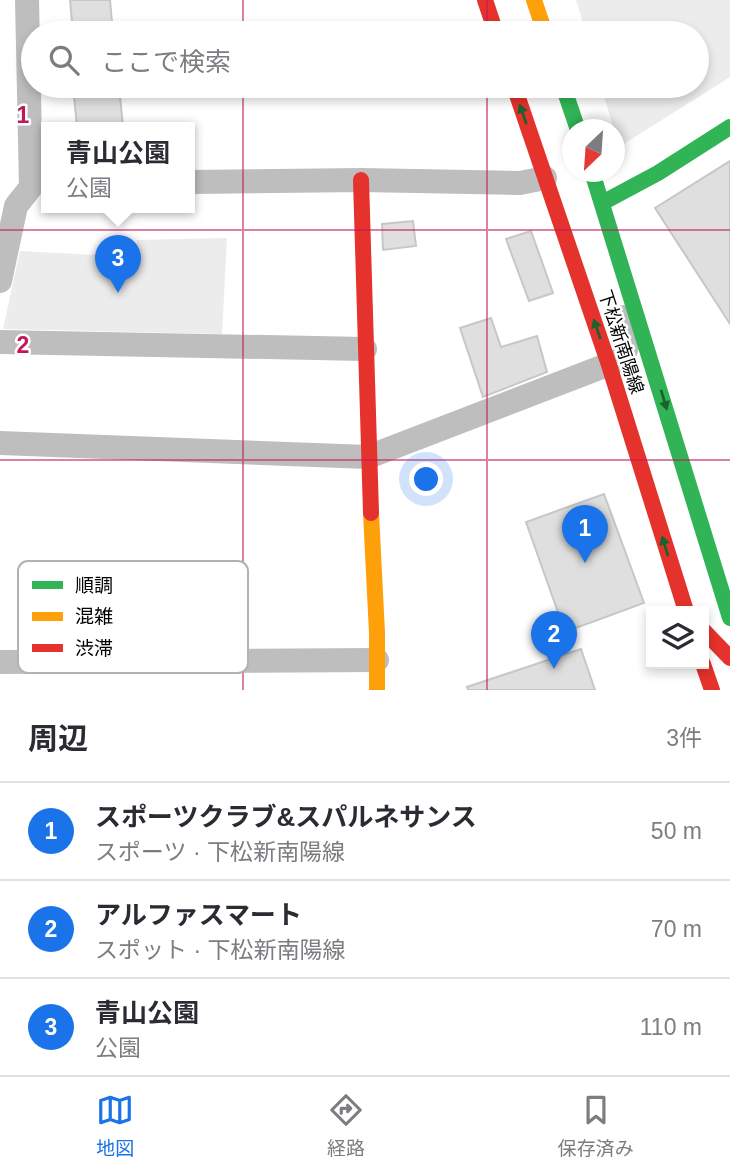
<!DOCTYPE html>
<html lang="ja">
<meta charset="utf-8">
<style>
:root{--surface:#fff;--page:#f7f7f7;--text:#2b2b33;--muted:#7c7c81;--line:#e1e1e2;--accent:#1a73e8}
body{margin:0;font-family:Helvetica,"Noto Sans JP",sans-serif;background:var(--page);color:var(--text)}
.controls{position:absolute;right:21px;bottom:21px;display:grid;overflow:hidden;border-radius:0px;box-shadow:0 4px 10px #0003}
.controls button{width:63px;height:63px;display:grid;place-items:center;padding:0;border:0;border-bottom:2px solid var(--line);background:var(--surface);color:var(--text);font:35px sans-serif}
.compass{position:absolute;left:562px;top:119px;width:63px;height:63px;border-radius:50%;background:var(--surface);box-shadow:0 4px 10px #0003;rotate:205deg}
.you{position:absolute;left:427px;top:480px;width:24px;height:24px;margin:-18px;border:5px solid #fff;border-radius:50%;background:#1a73e8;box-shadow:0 0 0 10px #1a73e833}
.badge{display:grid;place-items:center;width:46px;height:46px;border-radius:50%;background:var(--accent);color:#fff;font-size:23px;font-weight:700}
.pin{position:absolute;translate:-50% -58px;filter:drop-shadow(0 2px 4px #0008)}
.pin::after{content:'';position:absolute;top:37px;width:24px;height:21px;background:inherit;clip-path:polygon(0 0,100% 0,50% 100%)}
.popup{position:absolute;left:41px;top:122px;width:154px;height:91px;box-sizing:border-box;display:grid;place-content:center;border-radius:0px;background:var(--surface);filter:drop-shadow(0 2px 5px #0005);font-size:23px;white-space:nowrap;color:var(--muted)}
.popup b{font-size:26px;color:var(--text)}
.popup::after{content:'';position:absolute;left:50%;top:100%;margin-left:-14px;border:14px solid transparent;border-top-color:var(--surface)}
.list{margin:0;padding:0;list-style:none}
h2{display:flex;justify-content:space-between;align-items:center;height:91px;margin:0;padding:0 28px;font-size:30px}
h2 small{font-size:23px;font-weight:400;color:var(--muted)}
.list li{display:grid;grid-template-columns:46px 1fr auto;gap:21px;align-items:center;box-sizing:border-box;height:98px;padding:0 28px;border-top:2px solid var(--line)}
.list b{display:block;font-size:26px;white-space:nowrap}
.list p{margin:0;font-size:23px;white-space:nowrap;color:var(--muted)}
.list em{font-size:23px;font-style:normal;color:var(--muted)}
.icon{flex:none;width:38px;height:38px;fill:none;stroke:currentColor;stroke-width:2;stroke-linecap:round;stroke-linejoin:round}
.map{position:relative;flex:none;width:730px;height:690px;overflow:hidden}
.search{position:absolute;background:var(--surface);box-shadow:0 4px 10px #0003;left:21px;right:21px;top:21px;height:77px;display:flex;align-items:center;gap:18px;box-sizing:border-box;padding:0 24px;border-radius:38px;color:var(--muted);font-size:26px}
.sheet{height:385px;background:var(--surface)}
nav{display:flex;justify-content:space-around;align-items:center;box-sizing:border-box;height:98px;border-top:2px solid var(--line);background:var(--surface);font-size:19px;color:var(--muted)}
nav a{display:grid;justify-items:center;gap:4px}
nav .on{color:var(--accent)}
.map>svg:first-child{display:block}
.green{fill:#ececec}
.building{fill:#dfdfdf;stroke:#c7c7c7;stroke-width:2}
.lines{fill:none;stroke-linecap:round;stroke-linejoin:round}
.street{stroke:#bebebe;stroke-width:24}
.fast{stroke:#30b455;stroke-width:16}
.slow{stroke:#ff9f0a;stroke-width:16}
.jam{stroke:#e5322d;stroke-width:16}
.oneway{fill:#1a632f}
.grid{fill:none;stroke:#c2185b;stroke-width:2;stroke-opacity:0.55}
.labels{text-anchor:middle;stroke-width:5;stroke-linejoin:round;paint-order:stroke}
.street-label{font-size:18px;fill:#000;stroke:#fff}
.key{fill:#fff;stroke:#b2b2b2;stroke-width:2}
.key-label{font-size:19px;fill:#000}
.grid-label{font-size:23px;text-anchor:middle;font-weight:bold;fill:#c2185b;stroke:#fff;stroke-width:5;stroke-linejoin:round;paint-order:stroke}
</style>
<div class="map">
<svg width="730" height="690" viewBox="0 0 730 690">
<rect width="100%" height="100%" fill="#fff"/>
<path class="green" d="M576,0H730V77L619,147L601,86H697V33H586Z
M227,238L222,334L3,329L20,251L135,257L137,240Z"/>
<path class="building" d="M70,0H110L113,33H73Z
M73,86H119L123,127H77Z
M730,161V324L655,208Z
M413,221L416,246L383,250L382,224Z
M531,231L553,293L529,301L506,239Z
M491,318L501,347L537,336L547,372L483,397L460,328Z
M604,494L644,603L565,632L526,522Z
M581,649L595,690H468L467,687Z"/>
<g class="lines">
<path class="street" d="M190,182L361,180L520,183L545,178
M0,281L16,206L31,187L27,0
M0,342L365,349
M0,443L368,457L620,360C632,345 628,334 624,317
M0,662L377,660"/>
<path class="fast" d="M563,86L578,130
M592,172L730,618
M602,203L658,173L730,127"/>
<path class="slow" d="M534,0L545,33
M371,513L377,633V690"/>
<path class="jam" d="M485,0L496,33
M514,86L609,365L686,611
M361,180L371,513
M704,631L730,658
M703,664L712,690"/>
</g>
<defs><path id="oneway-solid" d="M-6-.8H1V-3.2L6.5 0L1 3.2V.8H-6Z" transform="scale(1.75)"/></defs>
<g class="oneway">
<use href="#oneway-solid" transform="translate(523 114) rotate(-109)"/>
<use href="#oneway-solid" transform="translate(597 329) rotate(-109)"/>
<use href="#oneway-solid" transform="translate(664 400) rotate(73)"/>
<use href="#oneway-solid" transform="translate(665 546) rotate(-107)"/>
</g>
<path class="grid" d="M243,0V33M487,0V33M243,86V690M487,86V690M0,230H730M0,460H730"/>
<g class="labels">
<g class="street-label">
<text transform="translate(621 342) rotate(72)" y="6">下松新南陽線</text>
</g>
</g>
<rect x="18" y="561" width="230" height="112" rx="10" class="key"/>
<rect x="32" y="581" width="31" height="8" fill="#30b455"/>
<rect x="32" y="612" width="31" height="9" fill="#ff9f0a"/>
<rect x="32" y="644" width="31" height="8" fill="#e5322d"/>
<g class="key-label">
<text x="75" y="592">順調</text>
<text x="75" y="623">混雑</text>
<text x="75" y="655">渋滞</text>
</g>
<g class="grid-label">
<text x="23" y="123">1</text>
<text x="23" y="353">2</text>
</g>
</svg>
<div class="controls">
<button><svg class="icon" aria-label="layers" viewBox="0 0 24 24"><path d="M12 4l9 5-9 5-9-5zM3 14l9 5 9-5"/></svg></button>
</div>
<svg class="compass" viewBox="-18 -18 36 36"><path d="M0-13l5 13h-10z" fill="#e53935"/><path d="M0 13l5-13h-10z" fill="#7c7c81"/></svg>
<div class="you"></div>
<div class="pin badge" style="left:585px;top:563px">1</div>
<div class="pin badge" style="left:554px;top:669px">2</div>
<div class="pin badge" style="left:118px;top:293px">3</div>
<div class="popup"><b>青山公園</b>公園</div>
<div class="search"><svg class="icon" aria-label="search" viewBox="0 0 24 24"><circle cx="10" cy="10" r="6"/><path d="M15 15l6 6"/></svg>ここで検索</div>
</div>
<section class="sheet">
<h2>周辺<small>3件</small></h2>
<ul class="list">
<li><span class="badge">1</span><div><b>スポーツクラブ&amp;スパルネサンス</b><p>スポーツ · 下松新南陽線</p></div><em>50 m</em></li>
<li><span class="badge">2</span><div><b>アルファスマート</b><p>スポット · 下松新南陽線</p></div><em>70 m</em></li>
<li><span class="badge">3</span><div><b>青山公園</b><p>公園</p></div><em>110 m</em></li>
</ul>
</section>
<nav>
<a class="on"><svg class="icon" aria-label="map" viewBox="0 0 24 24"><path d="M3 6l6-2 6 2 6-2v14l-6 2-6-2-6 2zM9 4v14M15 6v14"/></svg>地図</a>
<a><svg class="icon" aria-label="directions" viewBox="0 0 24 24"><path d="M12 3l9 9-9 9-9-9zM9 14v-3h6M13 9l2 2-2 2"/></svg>経路</a>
<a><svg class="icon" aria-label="saved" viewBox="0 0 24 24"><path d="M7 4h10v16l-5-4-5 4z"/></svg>保存済み</a>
</nav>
